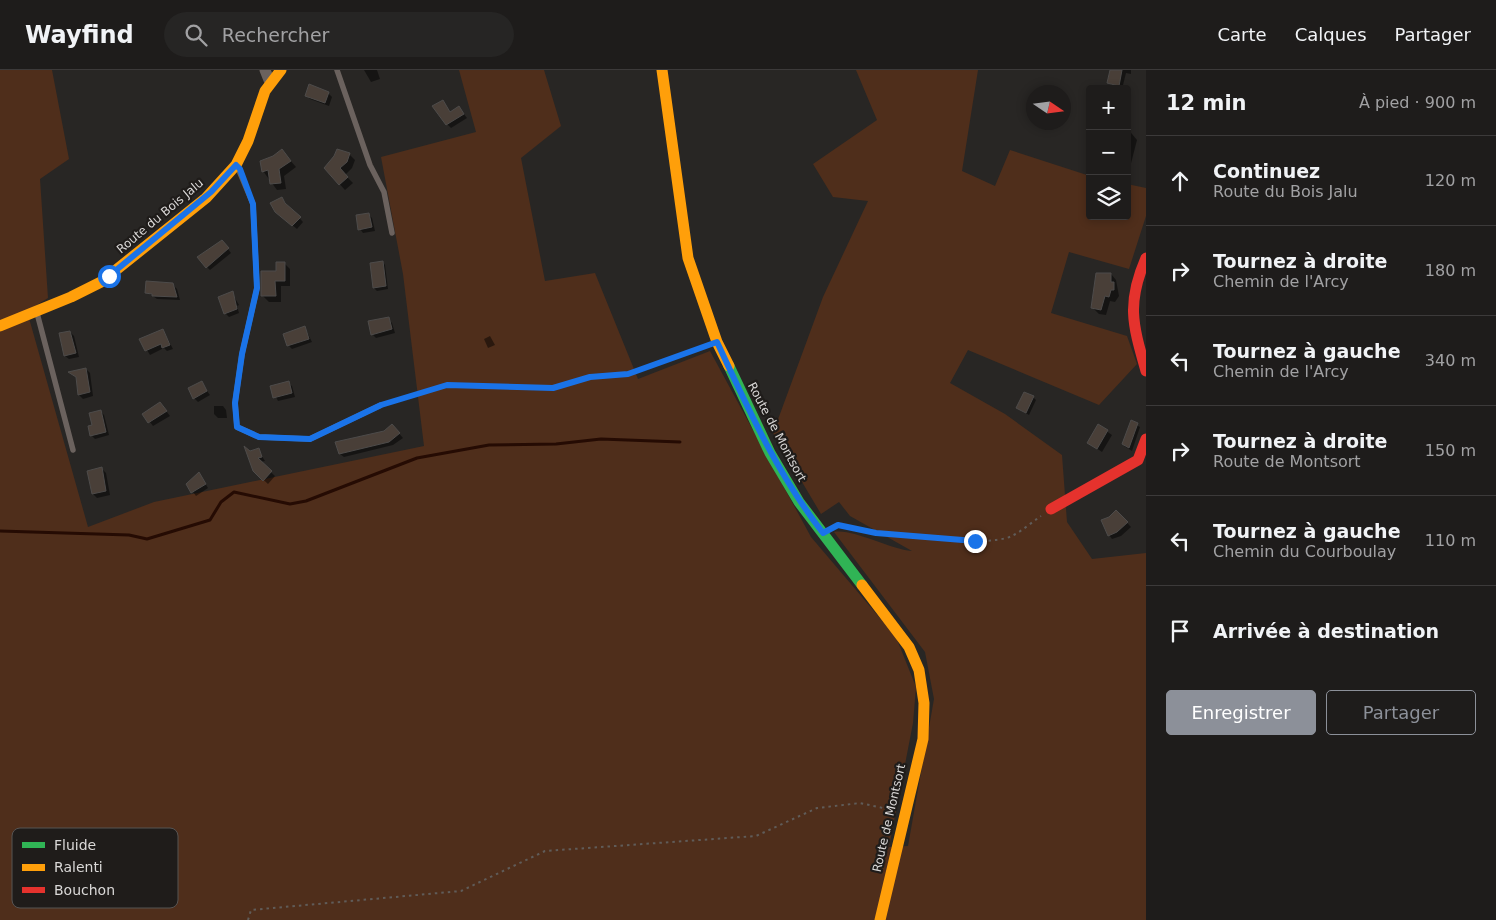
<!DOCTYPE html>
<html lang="fr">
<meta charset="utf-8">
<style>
:root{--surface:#1e1c1b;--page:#262524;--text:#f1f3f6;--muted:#a1a1a3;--line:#3c3a3a;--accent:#8c9099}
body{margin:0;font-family:"DejaVu Sans",sans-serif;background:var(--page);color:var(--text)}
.controls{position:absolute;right:15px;top:15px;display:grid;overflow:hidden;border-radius:5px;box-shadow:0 2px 8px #0003}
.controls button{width:45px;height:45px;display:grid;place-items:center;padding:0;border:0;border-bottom:1px solid var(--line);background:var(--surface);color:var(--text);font:25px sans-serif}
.compass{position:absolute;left:1026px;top:15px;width:45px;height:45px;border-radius:50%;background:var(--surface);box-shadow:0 2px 8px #0003;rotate:103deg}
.stop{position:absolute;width:15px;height:15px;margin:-11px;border:4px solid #1a73e8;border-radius:50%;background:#fff}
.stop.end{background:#1a73e8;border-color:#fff;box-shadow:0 1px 5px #0008}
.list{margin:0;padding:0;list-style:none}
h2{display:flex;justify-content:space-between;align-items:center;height:65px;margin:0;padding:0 20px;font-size:21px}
h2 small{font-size:16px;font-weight:400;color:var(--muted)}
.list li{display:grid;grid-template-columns:32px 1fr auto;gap:15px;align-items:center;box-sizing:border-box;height:90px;padding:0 20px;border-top:1px solid var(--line)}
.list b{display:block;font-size:19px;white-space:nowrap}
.list p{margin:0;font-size:16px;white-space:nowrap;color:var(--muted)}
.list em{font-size:16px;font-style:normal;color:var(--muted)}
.actions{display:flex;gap:10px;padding:15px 20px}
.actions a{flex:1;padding:11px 0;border:1px solid var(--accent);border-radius:5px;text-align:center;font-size:18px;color:var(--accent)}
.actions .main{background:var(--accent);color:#fff}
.icon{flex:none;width:28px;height:28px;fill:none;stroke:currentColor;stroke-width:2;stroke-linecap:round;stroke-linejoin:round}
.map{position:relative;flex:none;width:1146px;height:850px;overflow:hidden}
header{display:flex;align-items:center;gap:30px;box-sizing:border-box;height:70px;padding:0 25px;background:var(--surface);border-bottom:1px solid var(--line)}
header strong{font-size:24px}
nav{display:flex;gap:28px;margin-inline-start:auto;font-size:18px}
.search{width:350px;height:45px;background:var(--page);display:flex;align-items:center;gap:12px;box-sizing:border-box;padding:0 18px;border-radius:28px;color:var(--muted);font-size:19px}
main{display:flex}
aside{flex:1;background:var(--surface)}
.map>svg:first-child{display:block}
.green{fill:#4f2e1b}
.shadow{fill:#0007}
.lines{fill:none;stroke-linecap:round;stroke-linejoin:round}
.stream{stroke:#250b03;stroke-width:3}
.building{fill:#493f38;stroke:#4d4b4a}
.path{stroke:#605c59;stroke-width:2;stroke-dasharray:2.5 4;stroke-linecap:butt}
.lane{stroke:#6b625e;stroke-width:5.5}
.street{stroke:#6b625e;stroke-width:11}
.fast{stroke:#30b455;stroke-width:11}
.slow{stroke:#ff9f0a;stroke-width:11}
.jam{stroke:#e5322d;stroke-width:11}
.route{stroke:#1a73e8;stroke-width:6}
.labels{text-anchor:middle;stroke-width:4.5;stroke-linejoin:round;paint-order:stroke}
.street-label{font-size:12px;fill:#dad8d7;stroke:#1f1c1a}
.key{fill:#1f1c1a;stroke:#575453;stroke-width:1}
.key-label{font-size:14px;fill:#dad8d7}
</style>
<header>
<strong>Wayfind</strong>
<div class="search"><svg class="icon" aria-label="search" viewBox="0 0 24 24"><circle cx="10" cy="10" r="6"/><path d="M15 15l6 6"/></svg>Rechercher</div>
<nav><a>Carte</a><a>Calques</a><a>Partager</a></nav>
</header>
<main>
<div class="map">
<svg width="1146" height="850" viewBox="0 0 1146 850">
<rect width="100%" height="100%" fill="#282624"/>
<path class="green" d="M0,0H52L69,89L40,109L48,228L27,241L88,457L154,432L424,376L403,204L381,87L476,62L459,0H544L561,56L521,88L545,211L595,203L638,309L710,281L811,467L896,567L916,617L913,653L889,777L908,776L934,629L925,582L834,462C852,458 889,479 912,481L850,446L839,432L821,444L773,363L823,227L868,131L833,127L813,94L877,50L856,0H978L962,101L995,116L1010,80L1090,106V146H1127V114L1146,118V146L1129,199L1069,182L1051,243L1127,266L1137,294L1099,335L968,280L950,313L1005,344L1062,385L1067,452L1092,489L1146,483V850H0Z"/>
<path class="shadow" d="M364,0H377L380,9L371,12Z
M1112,0H1131V4L1126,3L1122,19L1113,16L1109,13Z
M328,23L332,27L329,36L310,29L306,25Z
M459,38L467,48L451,58L447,54L450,43Z
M1127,58L1137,70L1128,105L1127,104Z
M282,81L296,97L284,106L286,119L277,120L263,101L273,87Z
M349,84L355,90L352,98L345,105L353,113L345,120L325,98Z
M281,128L303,152L297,159L281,146Z
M368,144L372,148L375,161L363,163L360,159Z
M225,175L231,183L210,200L207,197Z
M383,192L385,195L388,219L377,221L374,218L371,194Z
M284,193L290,199V216H281V232H269L263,226Z
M1111,204L1116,210L1119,226L1115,232L1110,231L1106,245L1099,244L1093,238Z
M173,215L177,219L180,230L157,229L147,222Z
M232,223L239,235L237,236L239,243L229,247L225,243Z
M388,249L392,253L395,263L376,268L372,264Z
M305,258L312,272L292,279L288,275Z
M163,260L173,279L167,281L164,278L150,285L141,270Z
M70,262L74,266L79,287L69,289L65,286Z
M490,266L495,275L488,278L484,269Z
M86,299L90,303L93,326L83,329L79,325L77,308L71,303Z
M201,313L210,325L198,332L194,328Z
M288,313L292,316L295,327L278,331L271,317Z
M1033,327L1036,330L1029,345L1018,338Z
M160,333L170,346L153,356L144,344Z
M214,336H223L226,340L227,348H218L214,344Z
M100,341L104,345L109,365L95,369L91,365Z
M1131,352L1140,357L1132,381L1124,376Z
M1099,356L1112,365L1102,382L1089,373Z
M396,360L403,368L393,375L344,387L340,384Z
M258,380L265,391L260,392L275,406L268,414L254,401L250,383Z
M102,399L106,403L110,425L97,428L93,424L88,402Z
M202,408L208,418L196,426L188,415Z
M1116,441L1131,457L1121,466L1112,469L1109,465L1110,448Z"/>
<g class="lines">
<path class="stream" d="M0,461L129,465L147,469L210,450L221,432L234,422L290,434L306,431L417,388L489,375L556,374L601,369L680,372"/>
</g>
<path class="building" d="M1110,0H1122L1119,16L1107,13Z
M309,14L329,22L325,33L305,26Z
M443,30L450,42L459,36L464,44L446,55L432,36Z
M282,79L291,91L279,99L281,113L270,114L268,100L262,102L260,91L273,86Z
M337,79L350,83L347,92L340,98L348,107L339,115L324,98L334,86Z
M282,127L285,133L301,147L292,156L275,142L270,133Z
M369,143L372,157L358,160L356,145Z
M222,170L229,178L206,198L197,187Z
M383,191L386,216L373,218L370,193Z
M276,192H285V211H275L276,226H261V201H276Z
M1096,203H1111V212H1114V220H1111L1109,227L1105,226L1101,240L1091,238Z
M146,211L173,213L177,227L152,226V224L145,223Z
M233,221L237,239L224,244L218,227Z
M389,247L392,259L371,265L368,251Z
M305,256L309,269L287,276L283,264Z
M163,259L170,275L162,278L161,274L145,281L139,269Z
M70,261L76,283L64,286L59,263Z
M86,298L90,322L78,325L76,307L68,302Z
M202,311L207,321L193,329L188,318Z
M289,311L292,323L273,328L270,316Z
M1024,322L1034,326L1026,343L1016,338Z
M160,332L167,341L148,353L142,344Z
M101,340L106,362L90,366L88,356L92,355L89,343Z
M1131,350L1138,353L1129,378L1122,374Z
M392,354L400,363L389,372L339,384L335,372L384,361Z
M1098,354L1108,360L1097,379L1087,373Z
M244,376L250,381L259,378L262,387L258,388L272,401L263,411L253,401Z
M102,397L106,421L92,424L87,401Z
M199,402L206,414L191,423L186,414Z
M1116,440L1128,452L1117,462L1108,466L1101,450L1109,447Z"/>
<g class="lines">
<path class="path" d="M387,333L447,315L553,318L590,307L628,304L705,276
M834,457L838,455C874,462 981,480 1012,466C1022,461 1032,452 1041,446
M248,850L251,840L461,821L545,781L756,766L817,738L860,733L892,740"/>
<path class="lane" d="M337,0L370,95L384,122L392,163
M237,96L253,134L257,218L242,284L235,333L237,357L259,367L310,369L381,335
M37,243L73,380"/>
<path class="street" d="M265,0L269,10"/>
<path class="fast" d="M729,296L770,383L799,432L862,515"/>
<path class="slow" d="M662,0L688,188L717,272L729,296
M0,256L71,227L101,212L206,128L236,95L248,71L265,21L281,0
M862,515L909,577L919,600L924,633L923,669L880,850"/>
<path class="jam" d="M1146,188C1126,234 1133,255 1146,301
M1051,439L1138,390L1146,369"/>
</g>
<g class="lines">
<path class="route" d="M109,206L211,122L236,95L240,99L253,134L257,218L242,284L235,333L237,357L259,367L310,369L381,335L447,315L553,318L590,307L628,304L717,272C748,339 778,405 823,463L838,455L876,463L975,471"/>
</g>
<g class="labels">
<g class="street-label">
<text transform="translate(160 146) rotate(-40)" y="4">Route du Bois Jalu</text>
<text transform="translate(777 362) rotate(62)" y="4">Route de Montsort</text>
<text transform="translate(889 748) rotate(-77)" y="4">Route de Montsort</text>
</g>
</g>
<rect x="12" y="758" width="166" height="80" rx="8" class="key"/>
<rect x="22" y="772" width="23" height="6" fill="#30b455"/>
<rect x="22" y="794" width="23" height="7" fill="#ff9f0a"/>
<rect x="22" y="817" width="23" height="6" fill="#e5322d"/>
<g class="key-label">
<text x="54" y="780">Fluide</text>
<text x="54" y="802">Ralenti</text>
<text x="54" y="825">Bouchon</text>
</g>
</svg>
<div class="controls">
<button>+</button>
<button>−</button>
<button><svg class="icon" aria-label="layers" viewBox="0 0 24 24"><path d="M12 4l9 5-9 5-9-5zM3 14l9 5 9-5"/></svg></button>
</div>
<svg class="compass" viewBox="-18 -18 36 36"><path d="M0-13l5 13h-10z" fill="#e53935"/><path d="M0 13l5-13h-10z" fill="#a1a1a3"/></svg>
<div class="stop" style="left:109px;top:206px"></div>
<div class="stop end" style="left:975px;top:471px"></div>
</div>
<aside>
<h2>12 min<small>À pied · 900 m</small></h2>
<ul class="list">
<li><svg class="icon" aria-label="ahead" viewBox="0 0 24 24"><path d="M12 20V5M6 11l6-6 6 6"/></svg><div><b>Continuez</b><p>Route du Bois Jalu</p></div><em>120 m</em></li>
<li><svg class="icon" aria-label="right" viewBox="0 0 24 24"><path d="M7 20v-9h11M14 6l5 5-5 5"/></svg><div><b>Tournez à droite</b><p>Chemin de l'Arcy</p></div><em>180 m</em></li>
<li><svg class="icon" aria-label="left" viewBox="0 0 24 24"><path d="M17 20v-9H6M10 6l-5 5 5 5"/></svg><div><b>Tournez à gauche</b><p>Chemin de l'Arcy</p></div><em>340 m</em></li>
<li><svg class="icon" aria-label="right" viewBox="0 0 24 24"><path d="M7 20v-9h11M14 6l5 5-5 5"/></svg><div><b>Tournez à droite</b><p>Route de Montsort</p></div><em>150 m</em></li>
<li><svg class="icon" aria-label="left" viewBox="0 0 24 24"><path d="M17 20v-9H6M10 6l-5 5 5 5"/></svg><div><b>Tournez à gauche</b><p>Chemin du Courboulay</p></div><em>110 m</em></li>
<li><svg class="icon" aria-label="arrive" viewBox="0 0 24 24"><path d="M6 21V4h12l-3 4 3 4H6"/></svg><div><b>Arrivée à destination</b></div></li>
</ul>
<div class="actions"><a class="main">Enregistrer</a><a>Partager</a></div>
</aside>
</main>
